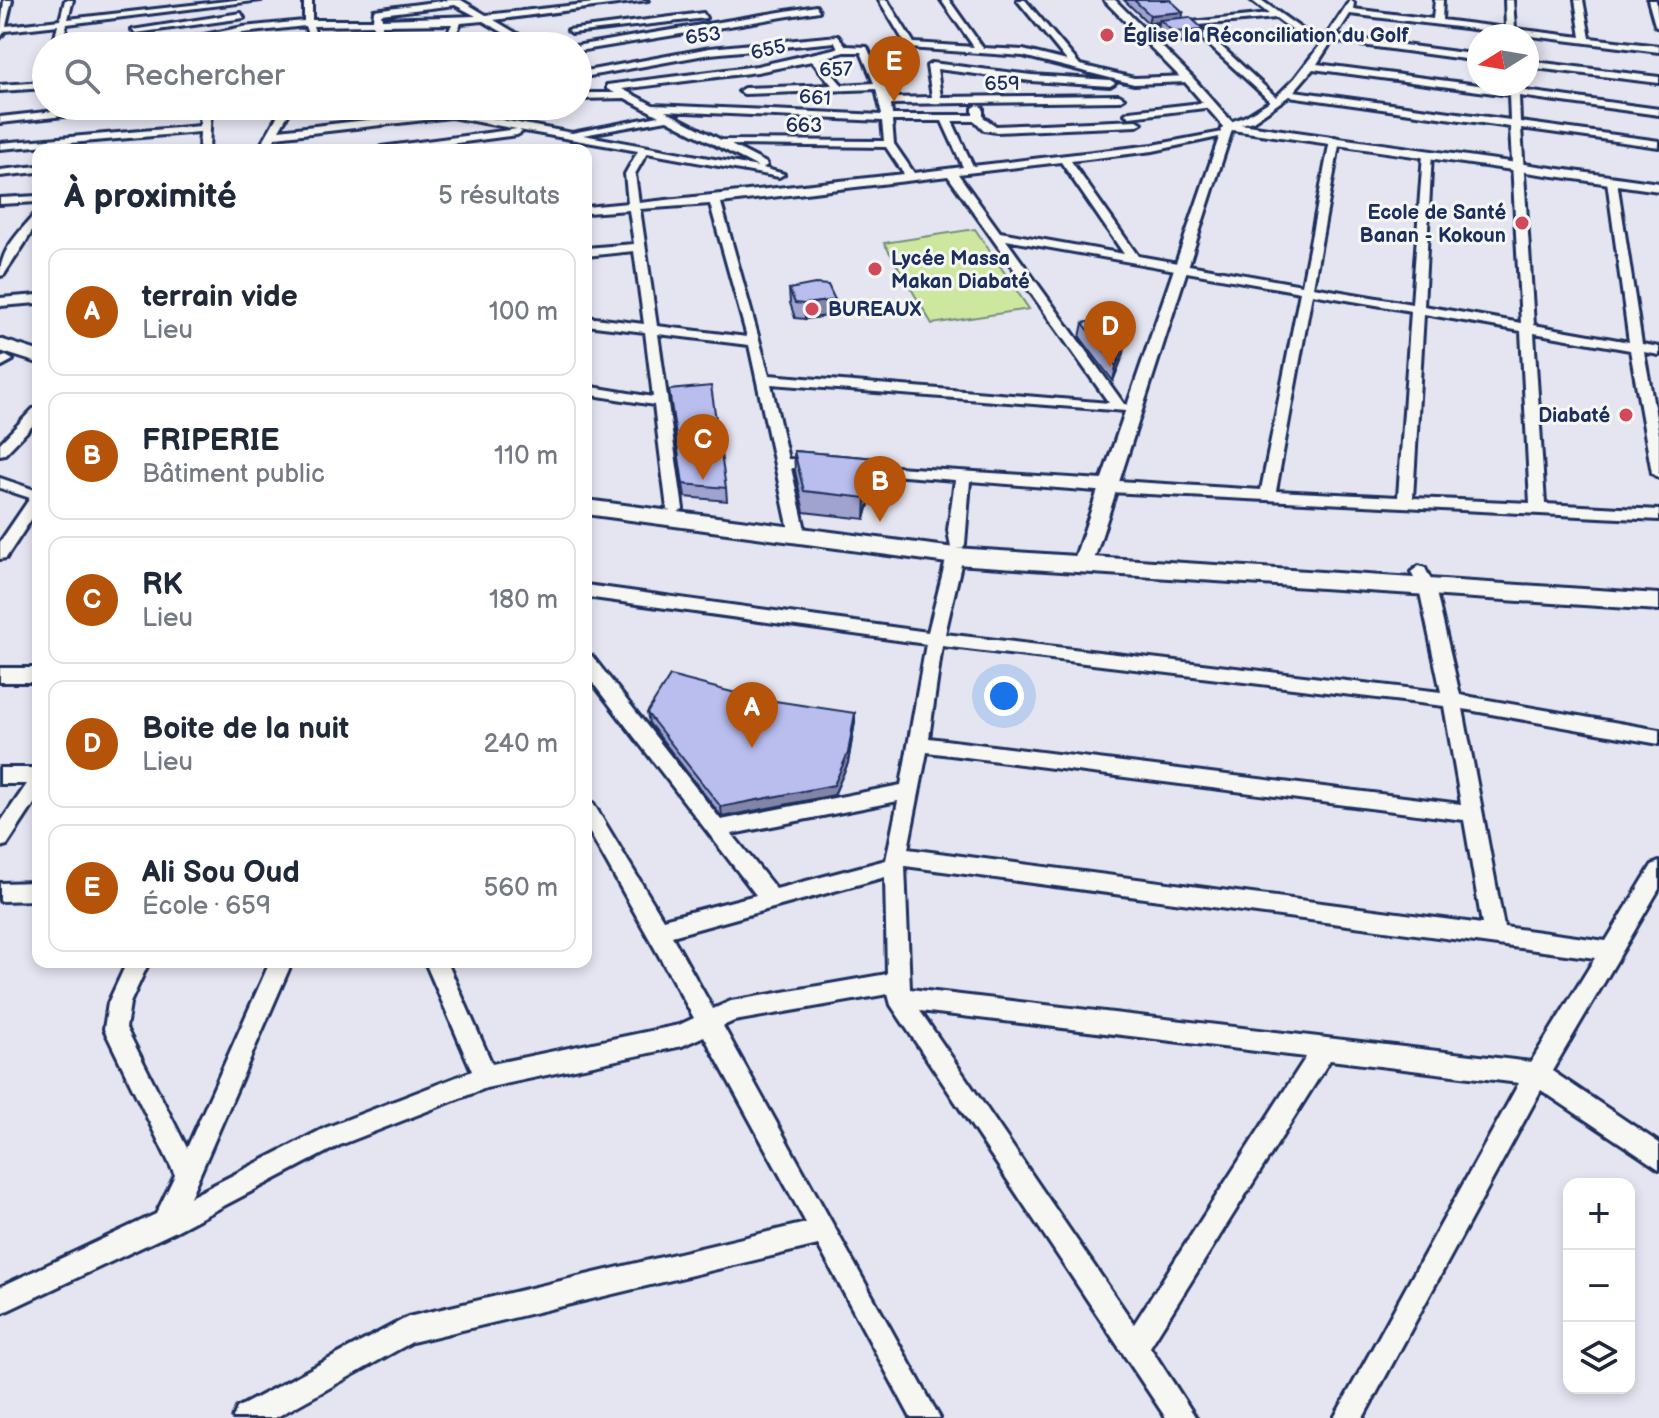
<!DOCTYPE html>
<html lang="fr">
<meta charset="utf-8">
<style>
:root{--surface:#fff;--page:#f6f6f7;--text:#1f2937;--muted:#747a83;--line:#e0e1e3;--accent:#b45309}
body{margin:0;font-family:"Balsamiq Sans",sans-serif;background:var(--page);color:var(--text)}
.controls{position:absolute;right:24px;bottom:24px;display:grid;overflow:hidden;border-radius:16px;box-shadow:0 4px 12px #0003}
.controls button{width:72px;height:72px;display:grid;place-items:center;padding:0;border:0;border-bottom:2px solid var(--line);background:var(--surface);color:var(--text);font:40px sans-serif}
.compass{position:absolute;left:1467px;top:24px;width:72px;height:72px;border-radius:50%;background:var(--surface);box-shadow:0 4px 12px #0003;rotate:259deg}
.you{position:absolute;left:1004px;top:696px;width:28px;height:28px;margin:-20px;border:6px solid #fff;border-radius:50%;background:#1a73e8;box-shadow:0 0 0 12px #1a73e833}
.badge{display:grid;place-items:center;width:52px;height:52px;border-radius:50%;background:var(--accent);color:#fff;font-size:26px;font-weight:700}
.pin{position:absolute;translate:-50% -66px;filter:drop-shadow(0 2px 4px #0008)}
.pin::after{content:'';position:absolute;top:42px;width:28px;height:24px;background:inherit;clip-path:polygon(0 0,100% 0,50% 100%)}
.list{margin:0;padding:0;list-style:none}
h2{display:flex;justify-content:space-between;align-items:center;height:104px;margin:0;padding:0 32px;font-size:34px}
h2 small{font-size:26px;font-weight:400;color:var(--muted)}
.list li{display:grid;grid-template-columns:52px 1fr auto;gap:24px;align-items:center;box-sizing:border-box;height:128px;margin:0 16px 16px;padding:0 16px;border:2px solid var(--line);border-radius:16px}
.list b{display:block;font-size:30px;white-space:nowrap}
.list p{margin:0;font-size:26px;white-space:nowrap;color:var(--muted)}
.list em{font-size:26px;font-style:normal;color:var(--muted)}
.icon{flex:none;width:44px;height:44px;fill:none;stroke:currentColor;stroke-width:2;stroke-linecap:round;stroke-linejoin:round}
.map{position:relative;flex:none;width:1659px;height:1418px;overflow:hidden}
.search{position:absolute;background:var(--surface);box-shadow:0 4px 12px #0003;left:32px;top:32px;width:560px;height:88px;display:flex;align-items:center;gap:20px;box-sizing:border-box;padding:0 28px;border-radius:44px;color:var(--muted);font-size:30px}
.panel{position:absolute;background:var(--surface);box-shadow:0 4px 12px #0003;left:32px;top:144px;width:560px;height:824px;border-radius:16px}
.map>svg:first-child{display:block}
.green{fill:#cde89e;stroke:#748c7e;stroke-width:2}
.lines{fill:none;stroke-linecap:round;stroke-linejoin:round}
.minor-casing{stroke:#1b2f5e;stroke-width:6}
.tertiary-casing{stroke:#1b2f5e;stroke-width:6}
.primary-casing{stroke:#1b2f5e;stroke-width:6}
.minor{fill:#f6f6f2;fill-rule:evenodd}
.tertiary{fill:#f6f6f2;fill-rule:evenodd}
.primary{fill:#f6f6f2;fill-rule:evenodd}
.wall{fill:#9fa3ce;stroke:#1b2f5e;stroke-width:2}
.shaded-wall{fill:#8285a7;stroke:#1b2f5e;stroke-width:2}
.building{fill:#b9beef;stroke:#1b2f5e;stroke-width:2}
.poi-dot{fill:#d1495b;stroke:#f6f6f2;stroke-width:3}
.labels{text-anchor:middle;stroke-width:6;stroke-linejoin:round;paint-order:stroke}
.far-street-label{font-size:20px;fill:#1b2f5e;stroke:#f6f6f2}
.far-poi-label{font-size:20px;font-weight:bold;fill:#1b2f5e;stroke:#f6f6f2;text-anchor:start}
</style>
<div class="map">
<svg width="1659" height="1418" viewBox="0 0 1659 1418">
<rect width="100%" height="100%" fill="#e4e5f1"/>
<filter id="ink" filterUnits="userSpaceOnUse"><feTurbulence type="fractalNoise" baseFrequency=".0125" numOctaves="2"/><feDisplacementMap in="SourceGraphic" scale="16" xChannelSelector="R" yChannelSelector="G"/><feConvolveMatrix kernelMatrix="1 2 1 2 8 2 1 2 1" color-interpolation-filters="sRGB"/></filter>
<g filter="url(#ink)">
<path class="green" d="M975,229L1029,309L932,324L884,243Z"/>
<g class="lines">
<defs>
<path id="minor" d="M4,0H12L6,26L60,20L65,0H73L68,19L235,0H261L67,24L61,46H53L58,25L5,31L0,38Z
M304,0H312V20H373L374,10L449,0H461L486,15L622,0H648L494,20L538,46H527L483,21L461,23L450,46H442L452,24L382,25V46H374L373,25L313,26L320,46H312L305,26L243,33L170,46H151L243,27L304,21ZM455,5L476,16L382,19L381,14Z
M879,0H887L914,43L974,47L941,0H949L983,48L1023,50L1067,61L1017,0H1025L1080,65L1134,78L1188,76L1193,79L1188,82L1134,84L1023,56L908,48Z
M1251,0H1261L1307,33L1327,35L1350,0L1354,3L1353,9L1433,19L1435,0H1443L1442,20L1506,28L1505,0H1513L1515,29L1581,37L1575,0H1583L1590,38L1659,46V52L1515,34L1507,36L1506,33L1350,14L1336,36L1479,55V61L1332,41L1317,64L1509,89L1508,84H1518V90L1659,109V115L1519,96L1520,122L1659,141V147L1521,128L1534,325L1629,342L1607,181L1612,178L1617,181L1642,344L1659,347V355L1644,352L1659,434V478L1652,473L1630,350L1534,333L1545,504L1659,510V520L1109,492L970,481L965,544L963,548H951L948,530L955,480L853,472L848,470V464L1261,490L1300,292L1006,240L1124,404L1139,406V412L771,384L788,459L819,460L826,465L819,470L791,468L804,525L803,535L795,540L787,535L788,525L749,345L658,334L683,509L675,514L667,509L654,405L586,394V386L653,397L645,332L586,325V317L644,324L634,251L586,256V248L634,244L629,210L586,213V207L628,203L625,174L638,151L519,130L522,132L517,135L404,150H376L381,147L517,129L451,117L276,137L268,150H258L283,106H293L279,130L438,112L425,106C435,106 442,110 451,111C461,111 473,106 484,106L464,113L572,133L659,116L625,98L578,99V93H615L607,89V85L757,66L838,48L835,42L710,54L584,77L579,74L581,72L710,48L838,36L846,46L867,47L890,98L932,97L927,66L932,63L1031,75L1110,80L1115,83L1110,86L1031,81L937,69L941,97L1119,95L1124,98L1119,101L891,104L892,115H973V108L978,105L983,108V117L996,126L1137,120L1142,123L1137,126L996,132L984,130L975,121H952L973,166L1153,145L1228,131V135L1153,151L1071,161L1138,256L1302,285L1330,140L1335,137L1340,140L1313,287L1412,304L1423,154L1432,152L1424,306L1521,323L1510,127L1289,96L1253,121L1225,128V124L1246,116L1270,101L1188,26L1137,31L1133,28L1269,14ZM1276,18L1302,37L1324,40L1295,78L1276,97L1198,25ZM844,52H861L874,83L842,85L820,59ZM812,61L832,85L744,88L739,91L744,94L876,89L882,115L653,105L622,89L757,72ZM1313,69L1509,95L1510,120L1294,91ZM665,111L882,121L884,141L721,140ZM667,120L758,167L583,135ZM892,121H942L963,167L914,173L894,144ZM731,145L886,147L904,174L639,203L635,174L647,153L779,177L784,174L763,168L767,165L766,163ZM1061,162L1124,254L1000,232L958,174ZM948,176L1109,403L769,375L721,203ZM710,204L747,337L657,326L640,209ZM1312,294L1411,311L1398,497L1276,491ZM1424,314L1521,331L1530,503L1413,498Z
M1648,0H1656L1659,28L1655,25Z
M816,6L819,11L578,51V46H575Z
M241,13L244,18L136,33L132,30Z
M703,13L706,18L572,33L568,30Z
M1527,61L1659,77V83L1527,67Z
M46,82V88L0,91V85Z
M1210,102L1215,105L1213,107L1130,117L1125,114L1130,111Z
M101,106H133L128,109L0,123V117Z
M201,106H211L209,150H199L200,132L0,149V143L200,126Z
M38,166V172L0,176V170Z
M38,196V202L0,204V198Z
M38,214C38,228 13,260 4,275L0,276C0,250 19,233 34,215Z
M38,295V303L0,306V298Z
M6,356L13,360L0,367V358Z
M38,408V420L5,454L0,455V443L33,409Z
M0,478L38,491V509L6,558L0,559V542L30,498L0,488Z
M955,551L963,556L945,634L1441,692L1419,588L1411,572L1419,566L1425,568L1435,588L1460,695L1659,730V744L1463,709L1504,927L1606,941L1652,865L1659,862V889L1552,1071L1659,1143V1169L1541,1090L1363,1418H1334L1519,1083L1330,1060L1150,1347L1196,1418H1166L891,1005L888,994L734,1021L723,1026L940,1418H911L818,1245L412,1342L275,1418H233L237,1408L408,1317L806,1223L704,1036L682,1046L486,1088L340,1145L174,1232L0,1314V1287L156,1214L175,1175L104,1029L108,1003L127,962H149L130,1003L126,1028L187,1148L270,962H292L190,1197L325,1128L472,1071L425,962H447L492,1064L679,1025L694,1018L586,826V801L593,803L663,919L756,895L586,674V655L592,656L721,820L901,785L926,644L586,597V585L928,632L947,556ZM942,646L1444,706L1461,804L929,738ZM927,752L1464,820L1482,924L908,849ZM898,801L886,860L776,889L732,834ZM905,866L1595,958L1531,1062L910,989ZM885,877L887,974L731,1001L713,1009L672,936ZM920,1011L1306,1057L1134,1324Z
M0,668H38V682H0Z
M0,768H38V798L7,845L0,847V823L27,784H0Z
M38,882V900L0,901V883Z"/>
<path id="tertiary" d="M1104,0H1115L1192,77L1233,123L1659,183V191L1232,130L1092,566L1089,571H1075L1072,566L1223,126L1184,81Z"/>
<path id="primary" d="M0,339L38,351V363L0,351Z
M586,500L955,548L1659,594V610L955,564L586,514Z"/>
</defs>
<use href="#minor" class="minor-casing"/>
<use href="#tertiary" class="tertiary-casing"/>
<use href="#primary" class="primary-casing"/>
<use href="#minor" class="minor"/>
<use href="#tertiary" class="tertiary"/>
<use href="#primary" class="primary"/>
</g>
<path class="wall" d="M1124,0H1170L1183,12L1182,18L1204,30L1201,42L1171,44L1157,32L1159,22L1148,23Z
M789,289L835,300V315L805,319L795,318L790,303Z
M1083,323L1124,353L1113,381L1080,337Z
M669,390L726,488L727,501L685,497Z
M794,451L876,458V478L865,519L804,512L795,471Z
M755,698L855,722L848,763L834,795L722,817L649,723L647,713Z"/>
<path class="shaded-wall" d="M1183,12L1182,20H1160L1159,22L1148,23L1150,15Z
M835,300V315L805,319L804,304Z
M1127,338L1124,353L1113,381L1116,366Z
M876,458V478L865,519L866,498Z
M855,713V722L848,763L834,795L722,817L721,807Z"/>
<path class="building" d="M1134,0H1170L1183,12L1150,15Z
M1190,17L1204,30L1173,32L1160,20Z
M815,284L828,285L835,300L804,304L795,303L789,289Z
M1097,320L1114,336L1127,338L1116,366L1083,323Z
M711,386L726,488L683,484L669,390Z
M794,451L876,458L866,498L804,491Z
M670,676L755,698L855,713L848,753L834,785L721,807L647,713Z"/>
</g>
<g class="poi-dot">
<circle cx="1107" cy="35" r="8"/>
<circle cx="1522" cy="223" r="8"/>
<circle cx="875" cy="269" r="8"/>
<circle cx="812" cy="309" r="8"/>
<circle cx="1626" cy="415" r="8"/>
</g>
<g class="labels">
<g class="far-street-label">
<text transform="translate(703 35) rotate(-8)" y="7">653</text>
<text transform="translate(768 49) rotate(-13)" y="7">655</text>
<text transform="translate(836 69) rotate(-2)" y="7">657</text>
<text transform="translate(1002 83) rotate(-1)" y="7">659</text>
<text transform="translate(815 97) rotate(4)" y="7">661</text>
<text x="804" y="132">663</text>
</g>
<g class="far-poi-label">
<text x="1123" y="42">Église la Réconciliation du Golf</text>
<text x="1506" y="219" text-anchor="end">Ecole de Santé<tspan x="1506" dy="23">Banan - Kokoun</tspan></text>
<text x="891" y="265">Lycée Massa<tspan x="891" dy="23">Makan Diabaté</tspan></text>
<text x="828" y="316">BUREAUX</text>
<text x="1610" y="422" text-anchor="end">Diabaté</text>
</g>
</g>
</svg>
<div class="controls">
<button>+</button>
<button>−</button>
<button><svg class="icon" aria-label="layers" viewBox="0 0 24 24"><path d="M12 4l9 5-9 5-9-5zM3 14l9 5 9-5"/></svg></button>
</div>
<svg class="compass" viewBox="-18 -18 36 36"><path d="M0-13l5 13h-10z" fill="#e53935"/><path d="M0 13l5-13h-10z" fill="#747a83"/></svg>
<div class="you"></div>
<div class="pin badge" style="left:752px;top:748px">A</div>
<div class="pin badge" style="left:880px;top:522px">B</div>
<div class="pin badge" style="left:703px;top:480px">C</div>
<div class="pin badge" style="left:1110px;top:367px">D</div>
<div class="pin badge" style="left:894px;top:102px">E</div>
<div class="search"><svg class="icon" aria-label="search" viewBox="0 0 24 24"><circle cx="10" cy="10" r="6"/><path d="M15 15l6 6"/></svg>Rechercher</div>
<section class="panel">
<h2>À proximité<small>5 résultats</small></h2>
<ul class="list">
<li><span class="badge">A</span><div><b>terrain vide</b><p>Lieu</p></div><em>100 m</em></li>
<li><span class="badge">B</span><div><b>FRIPERIE</b><p>Bâtiment public</p></div><em>110 m</em></li>
<li><span class="badge">C</span><div><b>RK</b><p>Lieu</p></div><em>180 m</em></li>
<li><span class="badge">D</span><div><b>Boite de la nuit</b><p>Lieu</p></div><em>240 m</em></li>
<li><span class="badge">E</span><div><b>Ali Sou Oud</b><p>École · 659</p></div><em>560 m</em></li>
</ul>
</section>
</div>
